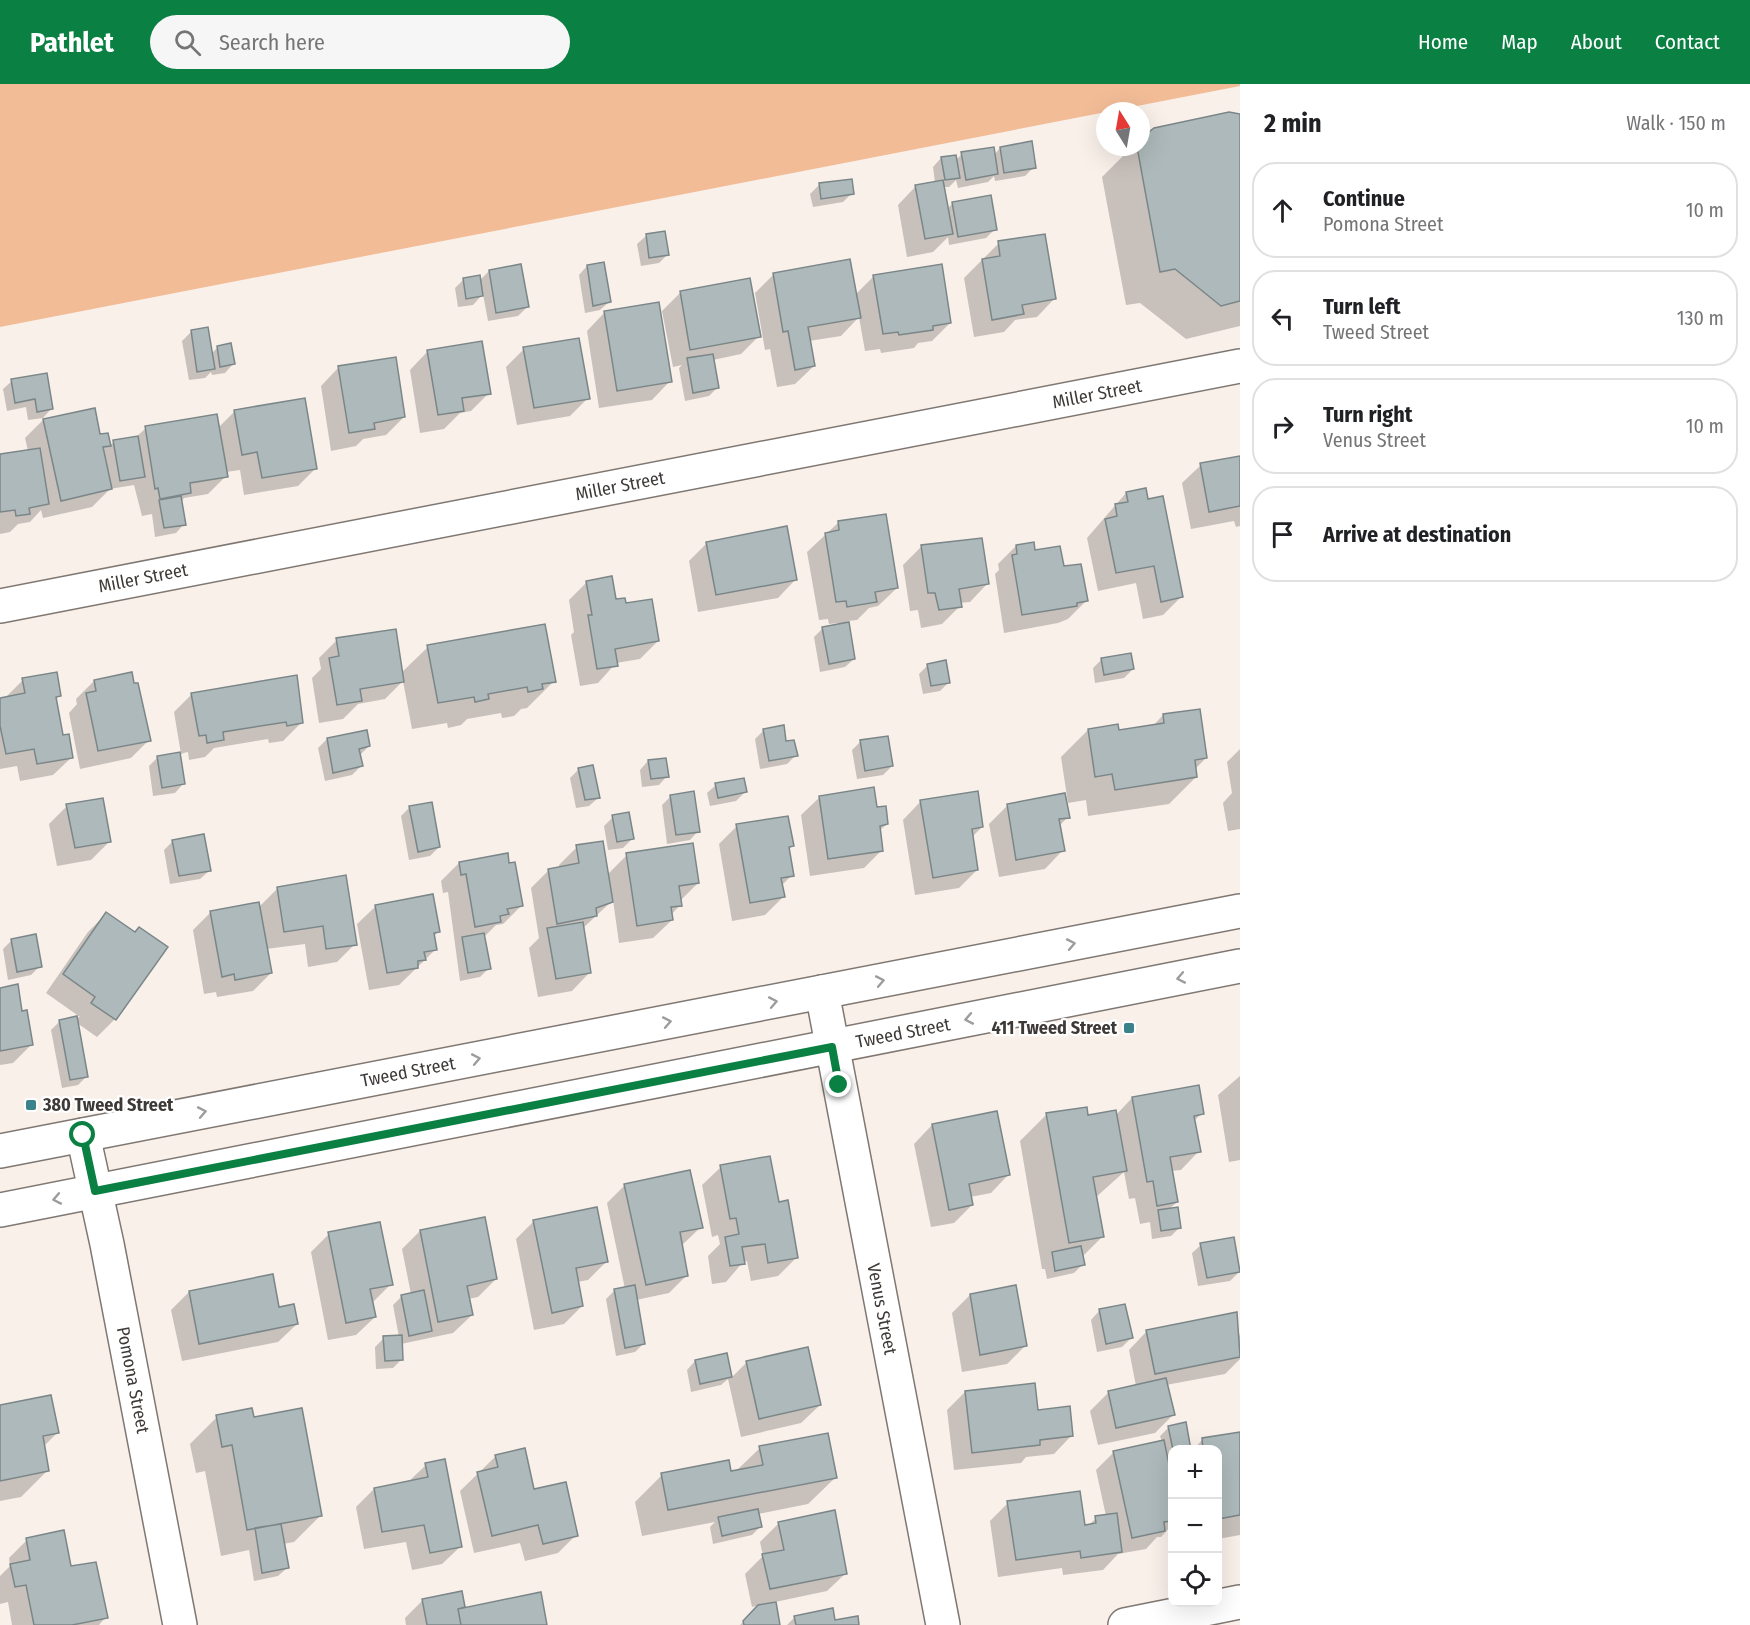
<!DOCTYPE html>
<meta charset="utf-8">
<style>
:root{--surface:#fff;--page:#f6f6f6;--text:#202124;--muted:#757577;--line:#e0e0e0;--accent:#0b8043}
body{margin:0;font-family:"Fira Sans Condensed",sans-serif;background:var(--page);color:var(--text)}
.controls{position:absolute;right:18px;bottom:18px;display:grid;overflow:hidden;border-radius:12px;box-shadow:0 6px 24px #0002}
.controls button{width:54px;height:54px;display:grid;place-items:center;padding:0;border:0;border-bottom:2px solid var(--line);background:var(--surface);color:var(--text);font:30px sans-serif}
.compass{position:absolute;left:1096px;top:18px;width:54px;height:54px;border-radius:50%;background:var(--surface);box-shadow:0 6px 24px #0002;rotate:349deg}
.stop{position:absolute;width:18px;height:18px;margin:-14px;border:4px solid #0b8043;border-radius:50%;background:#fff}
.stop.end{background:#0b8043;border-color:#fff;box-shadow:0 2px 6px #0008}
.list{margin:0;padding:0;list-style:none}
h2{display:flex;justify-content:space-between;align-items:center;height:78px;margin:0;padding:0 24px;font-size:26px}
h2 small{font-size:20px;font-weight:400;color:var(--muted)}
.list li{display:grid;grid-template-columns:39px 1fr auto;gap:18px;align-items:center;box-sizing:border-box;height:96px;margin:0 12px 12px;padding:0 12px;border:2px solid var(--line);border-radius:24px}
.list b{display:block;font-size:22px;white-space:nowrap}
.list p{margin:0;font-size:20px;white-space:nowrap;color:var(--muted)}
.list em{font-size:20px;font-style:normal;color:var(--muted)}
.icon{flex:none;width:33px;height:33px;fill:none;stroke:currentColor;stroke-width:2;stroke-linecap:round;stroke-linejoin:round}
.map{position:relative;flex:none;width:1240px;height:1541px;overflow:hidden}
header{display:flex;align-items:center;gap:36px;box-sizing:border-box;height:84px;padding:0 30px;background:var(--accent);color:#fff}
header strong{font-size:28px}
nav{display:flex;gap:33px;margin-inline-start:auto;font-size:21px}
.search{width:420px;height:54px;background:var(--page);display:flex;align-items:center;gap:15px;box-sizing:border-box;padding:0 21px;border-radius:33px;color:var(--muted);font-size:22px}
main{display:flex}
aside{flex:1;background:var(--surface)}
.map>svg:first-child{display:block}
.green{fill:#f2bc97}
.shadow{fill:#0003}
.building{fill:#adb9ba;stroke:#7b8688;stroke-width:1.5}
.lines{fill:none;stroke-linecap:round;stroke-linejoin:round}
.minor-casing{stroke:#7f7772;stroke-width:36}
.tertiary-casing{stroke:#7f7772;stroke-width:36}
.secondary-casing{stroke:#7f7772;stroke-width:36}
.minor{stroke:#fff;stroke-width:33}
.tertiary{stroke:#fff;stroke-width:33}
.secondary{stroke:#fff;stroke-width:33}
.oneway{stroke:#9e9c9b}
.route{stroke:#0b8043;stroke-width:8}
.poi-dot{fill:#3b828b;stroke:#fff;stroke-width:2}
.labels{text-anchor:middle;stroke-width:4.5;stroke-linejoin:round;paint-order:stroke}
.street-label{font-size:18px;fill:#3d3937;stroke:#fff}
.poi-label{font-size:18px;font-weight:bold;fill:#3d3937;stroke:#fff;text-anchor:end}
</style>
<header>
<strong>Pathlet</strong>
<div class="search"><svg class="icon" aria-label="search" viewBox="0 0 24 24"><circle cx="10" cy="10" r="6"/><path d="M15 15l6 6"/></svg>Search here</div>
<nav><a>Home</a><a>Map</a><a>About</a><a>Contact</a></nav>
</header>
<main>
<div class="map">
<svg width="1240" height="1541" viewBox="0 0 1240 1541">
<rect width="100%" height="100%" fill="#faf0ea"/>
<path class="green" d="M0,0H1240V2L0,243Z"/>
<path class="shadow" d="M1230,30L1240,31V242L1186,255L1140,219L1126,221L1102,93L1132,63H1141Z
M1000,64L1034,83L1025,92L995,97L994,92L988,98L958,104L956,96L949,103H943L947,125L953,119L995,145L986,154L949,161L948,153L933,168L907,173L898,121L916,102L935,99L933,83L941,74L955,77L962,70L994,71Z
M850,97L852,109L843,118L813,123L810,110L819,101Z
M646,152L667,171L659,179L641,182L637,160Z
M999,159L1055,214L1037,233L1015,236L1004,248L974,253L964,194Z
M849,177L855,211L874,192L950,239L932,257L918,259L914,264L881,269L880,265L865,267L859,233L841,252L809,257L814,282L795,300L777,303L770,265L765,266L755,209L773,191Z
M587,182L609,218L600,226L585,229L579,191Z
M489,187L527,223L518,232L488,237L483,210L473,221L458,223L455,204L464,195L479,197Z
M749,196L759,252L741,270L713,276L717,304L709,312L685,317L679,284L682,281L673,283L662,227L680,209Z
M605,228L670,297L652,316L599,324L587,247Z
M191,248L211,270L217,264L233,280L225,289L212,291L211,288L205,294L189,296L182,257Z
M524,265L588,314L570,332L517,341L506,283Z
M428,267L489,309L471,327L460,329L444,345L420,349L410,286Z
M339,283L404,333L386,351L363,355L356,362L331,367L321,302Z
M12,297L51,325L43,334L28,336L26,323L7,327L3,305Z
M235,327L316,384L298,402L244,411L240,386L226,388V392L208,410L184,414L181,418L184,440L176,449L155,453L152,430L142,432L134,401L110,405L92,423L43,434L41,426L30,438L18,440L10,448L0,450V372L28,367L25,354L43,336L99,352L109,362L114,358L135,354L146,344H218Z
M1240,373V442L1236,443L1234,437L1191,445L1182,399L1201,381Z
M1126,409L1181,513L1163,531L1143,535L1136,499L1098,507L1087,454Z
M839,438L897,504L878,522L869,524L857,536L847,537L854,575L845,583L820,588L814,553L823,544L839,541L838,539L829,540L828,535L819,536L807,468Z
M981,456L988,499L970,518L959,519L960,522L942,540L921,544L918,526L910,527L903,481L921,463Z
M707,459L796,495L778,514L698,528L689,477Z
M1016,462L1034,468L1063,484L1086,517L1068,535L1058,539L1004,549L995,490L999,486L998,480Z
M587,498L624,521L658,557L640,575L616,579L598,599L580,602L571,551L574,548L569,516Z
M337,556L401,589L428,563L554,597L527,624L521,625L514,632L502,634L501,629L467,635L461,641L448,644L447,639L412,645L403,597L385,615L358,620L343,635L319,639L312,594L321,585L319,574Z
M1102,575L1133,585L1124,594L1095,599L1093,584Z
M928,581L949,598L940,607L923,610L919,590Z
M23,596L59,611L55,616L62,652L72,673L53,691L20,697L17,682L0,685V615H4Z
M94,597L149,656L131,674L80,685L69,629L77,620L76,615Z
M192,610L301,639L283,657L269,659L268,655L214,664L205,673L189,676L188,668L179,670L183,700L175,709L153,712L149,682L158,673L181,670L174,628Z
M1163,631L1206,674L1195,685L1196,693L1169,720L1088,732L1086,716L1068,719L1061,673L1088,646L1118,648L1152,643Z
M764,646L785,659L796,671L787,680L760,685L755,655Z
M327,655L369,662L360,671L361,682L352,691L325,697L318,664Z
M861,657L892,682L883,691L857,695L852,666Z
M1240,665V745L1228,747L1223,719L1232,709L1227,678Z
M648,677L667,692L659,701L642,703L640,686Z
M579,685L598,714L589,722L576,724L570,694Z
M716,701L745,708L736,717L710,722L707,709Z
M671,712L698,747L690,756L667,760L662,721Z
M820,713L876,725L887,740L879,747L882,766L864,784L810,792L801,731Z
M921,717L982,743L972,753L977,786L959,804L915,811L903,736Z
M67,722L110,757L91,776L57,782L49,740Z
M1007,722L1068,733L1059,742L1063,766L1045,785L999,793L989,740Z
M410,723L439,763L430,772L409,776L401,732Z
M613,733L632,755L623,764L608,766L604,742Z
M737,742L792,762L788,766L792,791L781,802L783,813L765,831L732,837L719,760Z
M173,757L209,787L200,795L170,800L164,766Z
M577,763L607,791L627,771L698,799L680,817V821L671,831L672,836L653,854L619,859L613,816L582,845L590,888L572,907L538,913L529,864L539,854L531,804L549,786L559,784V781Z
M459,779L522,821L503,840L496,841L484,853L489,884L480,893L460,897L448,808L443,809L441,797Z
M278,804L355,860L337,878L308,883L305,860L266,865L271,889L253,907L217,913L216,908L204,910L193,846L211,828L259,823Z
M376,822L438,848L433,853L435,866L399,901L369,906L357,840Z
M106,830L115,935L97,953L77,939L86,993L78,1001L62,1004L51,946L60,937L80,933L46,909L88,848Z
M12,856L40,882L31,891L8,896L3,865Z
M0,905L21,929L31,961L13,979L0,981Z
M1240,992V1076L1229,1078L1218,1011Z
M1132,1014L1202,1029L1194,1037L1199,1067L1181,1086L1171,1087L1177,1118L1168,1126L1180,1143L1171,1152L1152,1155L1150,1138L1140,1140L1135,1114L1129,1115L1124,1088L1095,1114L1102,1153L1082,1173L1083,1180L1074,1189L1047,1195L1045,1185H1042L1020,1057L1046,1031L1085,1024L1087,1033L1116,1031Z
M932,1041L1009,1090L991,1109L970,1113L972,1121L954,1139L931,1143L914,1060Z
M721,1083L777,1120L796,1174L778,1192L751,1197L747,1177L743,1178L726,1198L712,1200L708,1172L720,1160L718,1151L712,1153L702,1101Z
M625,1101L701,1143L681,1162L687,1191L669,1209L636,1216L644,1259L635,1268L616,1272L606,1215L615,1206L625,1205L607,1119Z
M534,1137L606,1178L588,1196L577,1198L582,1222L564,1240L534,1246L516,1155Z
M420,1147L496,1195L478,1213L468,1215L472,1231L453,1249L401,1260L402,1275L393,1284L376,1285L375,1263L384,1254L399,1253L393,1221L402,1212L411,1210L402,1165Z
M329,1150L391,1200L372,1219L375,1233L356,1251L328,1256L311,1168Z
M1201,1161L1239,1188L1230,1197L1198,1202L1192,1169Z
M189,1208L278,1225L297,1240L278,1258L182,1277L171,1226Z
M970,1211L1025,1262L1007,1280L962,1288L952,1229Z
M1099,1227L1131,1254L1122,1263L1097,1268L1091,1236Z
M1235,1230L1240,1253V1275L1225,1290L1166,1301L1173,1331L1155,1349L1098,1361L1090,1327L1109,1308L1136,1302L1129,1266L1147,1247Z
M726,1271L731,1294L746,1279L820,1321L801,1339L741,1353L728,1295L721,1301L691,1308L687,1286L695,1277Z
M965,1308L1037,1327L1072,1351L1054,1370L1026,1373L1021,1379L954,1386L947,1326Z
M0,1322L57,1349L43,1363L48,1386L21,1413L0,1417Z
M217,1333L253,1335L321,1431L294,1458L283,1460L287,1484L278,1492L254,1497L249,1466L221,1472L205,1387L196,1389L190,1360Z
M1169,1343L1190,1366H1172V1441L1161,1453H1157L1146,1465L1118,1470L1103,1486L1063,1491L1062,1484L998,1493L990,1437L1008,1419L1088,1442L1096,1434L1106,1432L1096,1386L1114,1368L1162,1358L1160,1352Z
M1240,1349V1451L1218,1455V1366H1193L1202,1356Z
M760,1364L835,1394L808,1420L758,1430L760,1443L752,1451L713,1460L710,1443L715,1438L642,1452L635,1418L662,1391L736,1387Z
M496,1372L576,1451L558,1469L525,1477L520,1459L474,1469L460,1407Z
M426,1381L461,1462L442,1480L412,1486L406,1458L364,1465L356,1423L374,1405L407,1399Z
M779,1439L846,1489L827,1507L775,1518L778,1541H740L760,1521L752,1523L745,1490L763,1472L760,1458Z
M27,1456L70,1484L106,1533L99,1541H12L8,1518L0,1520V1492L10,1482L9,1474Z
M461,1509L464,1525L546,1541H406L405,1534L423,1516Z
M795,1533L834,1538L858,1541H787Z"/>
<path class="building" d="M1229,28L1240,30V217L1221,222L1175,185L1160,188L1137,63H1141V54L1154,44Z
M1032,57L1036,84L1004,89L1000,63Z
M994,63L998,90L966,96L961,68Z
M956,71L960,94L945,96L941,73Z
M852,95L854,110L821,115L819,99Z
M943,96L953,150L925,155L915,101Z
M991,111L997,146L958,153L952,118Z
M665,147L669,171L649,174L646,150Z
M1045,150L1056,215L1022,221L1024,230L992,236L982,175L1000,172L998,157Z
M850,175L861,234L808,243L815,282L795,286L788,247L783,248L773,189Z
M604,178L611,218L593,222L587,181Z
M521,180L529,223L496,229L489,186Z
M942,180L951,239L933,242V246L899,251L898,248L883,250L873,191Z
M480,191L483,212L466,215L463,194Z
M750,194L761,253L690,266L680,207Z
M659,218L672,298L617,307L604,227Z
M208,243L215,285L197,288L191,246Z
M579,254L590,315L534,324L523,263Z
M482,257L491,310L462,314L464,327L438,331L427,266Z
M231,259L235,280L220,283L217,262Z
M713,270L719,304L693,309L687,274Z
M396,273L405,333L374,339L375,345L349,349L338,282Z
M47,289L53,325L37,328L35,315L15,319L11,295Z
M305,314L317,385L262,394L257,368L242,371L234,326Z
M95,324L100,350L108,349L111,362L103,363L112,405L61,417L43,335Z
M217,330L228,393L190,399L191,409L160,415L158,404L155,405L145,342Z
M138,352L145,393L120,397L113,356Z
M40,364L49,420L29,424L30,430L16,432L15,426L0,428V370Z
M1240,372V422L1209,428L1200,379Z
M1146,404L1148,415L1163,412L1183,513L1161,518L1154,482L1116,489L1105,435L1117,432L1115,420L1128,418L1126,408Z
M181,412L186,441L164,444L159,416Z
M886,430L898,504L875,508L877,518L847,523L846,517L836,518L825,449L839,446L838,437Z
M787,442L797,496L716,511L706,458Z
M982,454L989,500L959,505L962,523L939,526L935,509H928L921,461Z
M1034,458L1035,466L1060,462L1064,482L1081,480L1088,517L1077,519V522L1022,531L1012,471L1017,470L1016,461Z
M612,492L616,515L625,514L626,519L652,515L659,557L615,565L618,582L597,585L588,531H592L586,497Z
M849,538L855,575L829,580L822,543Z
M545,540L556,598L542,600L543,605L528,608L527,603L488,610L489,615L475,618L474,613L438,619L427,561Z
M396,545L404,598L360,605L362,617L337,621L329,574L339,572L336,554Z
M1131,569L1134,585L1104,591L1101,574Z
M946,576L950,599L931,602L927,580Z
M57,588L61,612L56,613L63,651L69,650L73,674L37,680L34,665L6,670L0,642V614L25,609L22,594Z
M132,588L134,599H138L151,657L98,667L86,609L96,607L94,596Z
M297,591L303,639L287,642L286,638L223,648L224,656L207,659L206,651L199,652L191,609Z
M1200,625L1207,674L1195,676L1197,693L1115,706L1112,690L1095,693L1088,645L1118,640L1119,646L1164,639L1163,630Z
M784,641L786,657L794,656L798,672L769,677L763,645Z
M367,646L370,662L359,665L363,682L333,689L327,654Z
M888,652L893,682L865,687L860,656Z
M180,668L185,700L162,704L157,672Z
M666,674L669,693L651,695L648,676Z
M593,681L600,714L585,716L578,684Z
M744,694L747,708L718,714L715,699Z
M874,703L877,723L886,722L888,740L880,742L883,767L828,775L819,712Z
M694,707L700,748L676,751L670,711Z
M978,707L983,743L972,745L978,786L933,794L920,716Z
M1065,709L1070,734L1059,735L1065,767L1016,776L1007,720Z
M103,714L111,758L75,764L66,720Z
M432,718L440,763L418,768L409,722Z
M629,728L634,755L617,758L612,731Z
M788,732L794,762L789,763L794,792L781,794L785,813L750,819L736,740Z
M204,750L211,787L179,792L172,756Z
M603,757L613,818L596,824L597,832L557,840L548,785L579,779L576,761Z
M693,759L699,799L679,802L682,822L671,823L673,836L637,842L626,769Z
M508,769L509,779L515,778L523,822L507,825L509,830L500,832L501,838L475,843L466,790L461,791L459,778Z
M346,791L357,861L326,865L323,842L284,848L277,803Z
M433,810L440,848L434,849L437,866L424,868L426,876L418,877V884L387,889L375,821Z
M259,818L272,889L235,896L234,890L222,893L210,827Z
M106,828L135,848L139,843L168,863L116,936L91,919L95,913L63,890Z
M583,838L591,889L556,895L547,844Z
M484,849L491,885L468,889L462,853Z
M36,850L42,883L17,888L11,855Z
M18,900L22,927L27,926L33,961L0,967V904Z
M77,932L88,993L70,996L59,936Z
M1199,1001L1204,1030L1194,1032L1201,1068L1170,1073L1178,1118L1157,1122L1153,1097L1147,1098L1132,1013Z
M1087,1023L1088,1031L1116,1026L1127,1087L1093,1093L1104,1153L1069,1159L1046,1029Z
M997,1027L1010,1091L969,1100L973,1121L949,1126L932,1040Z
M770,1072L779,1118L788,1116L798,1174L768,1179L765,1160L742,1163L745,1180L730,1182L725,1153L739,1150L736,1134L730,1135L720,1081Z
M690,1086L703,1144L680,1148L688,1192L646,1201L624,1100Z
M597,1123L608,1178L576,1184L583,1222L552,1229L533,1136Z
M1178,1123L1181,1144L1161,1147L1158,1126Z
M485,1133L497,1195L467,1202L473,1231L438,1238L420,1146Z
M380,1138L393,1201L370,1205L376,1233L346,1239L328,1148Z
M1234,1153L1240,1188L1207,1194L1200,1159Z
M1081,1162L1085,1181L1055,1187L1052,1168Z
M273,1190L279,1223L294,1220L298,1240L199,1260L189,1207Z
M635,1201L645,1260L625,1264L614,1205Z
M1016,1201L1027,1262L980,1271L970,1210Z
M424,1206L432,1247L409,1252L401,1211Z
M1125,1220L1133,1254L1106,1260L1099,1225Z
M1237,1228L1240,1273L1155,1290L1146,1246Z
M402,1251L403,1276L385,1277L383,1252Z
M808,1263L821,1321L759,1335L746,1277Z
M727,1269L732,1293L700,1300L695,1276Z
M1166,1294L1175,1331L1116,1344L1108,1307Z
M1035,1299L1038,1326L1070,1322L1073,1352L1040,1356V1361L972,1369L965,1307Z
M51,1311L59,1349L43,1352L49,1387L0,1397V1321Z
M252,1324L254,1333L302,1324L322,1432L247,1446L232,1361L222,1363L216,1331Z
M1186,1338L1191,1366H1173L1168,1342Z
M1240,1348V1431L1218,1435V1366H1203L1202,1354Z
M828,1349L837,1394L668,1426L661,1389L729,1376L731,1387L763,1381L759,1362Z
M1164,1356L1172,1395V1437L1164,1438L1165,1447L1132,1454L1113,1367Z
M525,1364L534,1405L566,1398L578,1452L543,1460L538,1441L492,1452L477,1388L498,1383L495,1371Z
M445,1375L462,1463L430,1469L424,1441L382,1448L374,1404L428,1393L425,1379Z
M1080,1407L1085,1441L1096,1439L1095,1432L1117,1429L1122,1468L1081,1474L1080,1467L1016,1476L1007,1417Z
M758,1425L762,1443L722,1452L718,1433Z
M835,1426L847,1490L770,1505L762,1470L784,1466L778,1438Z
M281,1440L289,1484L262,1489L255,1444Z
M64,1446L71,1482L96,1478L108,1534L72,1541H34L26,1501L15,1503L10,1480L30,1476L26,1454Z
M462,1507L465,1523L458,1525L461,1541H427L422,1515Z
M541,1508L547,1541H461L458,1525Z
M776,1518L780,1541H744L743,1537L758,1521Z
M833,1524L835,1536L858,1532L859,1541H796L794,1532Z"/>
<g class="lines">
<defs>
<path id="minor" d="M0,522L1240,282
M822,908L943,1541
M1125,1541L1240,1518"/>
<path id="tertiary" d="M83,1051L107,1160L180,1541"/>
<path id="secondary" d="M0,1067L1240,827
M0,1126L1240,882"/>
</defs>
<use href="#minor" class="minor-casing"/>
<use href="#tertiary" class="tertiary-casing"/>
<use href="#secondary" class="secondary-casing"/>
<use href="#minor" class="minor"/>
<use href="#tertiary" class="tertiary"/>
<use href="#secondary" class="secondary"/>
</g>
<defs><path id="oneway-chevron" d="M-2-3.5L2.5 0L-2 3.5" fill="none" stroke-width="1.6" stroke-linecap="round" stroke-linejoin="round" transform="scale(1.5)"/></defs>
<g class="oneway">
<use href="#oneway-chevron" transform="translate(1071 860) rotate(-11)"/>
<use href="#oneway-chevron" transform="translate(1181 894) rotate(169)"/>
<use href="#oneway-chevron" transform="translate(880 897) rotate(-11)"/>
<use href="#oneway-chevron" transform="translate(773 918) rotate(-11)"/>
<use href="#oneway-chevron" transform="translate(969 935) rotate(169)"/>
<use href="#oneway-chevron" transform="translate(667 938) rotate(-11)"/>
<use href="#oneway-chevron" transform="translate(476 975) rotate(-11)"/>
<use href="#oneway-chevron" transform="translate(202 1028) rotate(-11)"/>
<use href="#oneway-chevron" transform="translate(57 1115) rotate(169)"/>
</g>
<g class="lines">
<path class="route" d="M83,1051L95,1107L832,963L839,1001"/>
</g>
<g class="poi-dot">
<rect x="1123" y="938" width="12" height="12" rx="3"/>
<rect x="25" y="1015" width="12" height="12" rx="3"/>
</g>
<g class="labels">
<g class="street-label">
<text transform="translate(1097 310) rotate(-11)" y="6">Miller Street</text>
<text transform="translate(620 402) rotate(-11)" y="6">Miller Street</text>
<text transform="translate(143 494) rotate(-11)" y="6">Miller Street</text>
<text transform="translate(903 949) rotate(-11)" y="6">Tweed Street</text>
<text transform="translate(408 988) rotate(-11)" y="6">Tweed Street</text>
<text transform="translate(882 1225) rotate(79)" y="6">Venus Street</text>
<text transform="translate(133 1296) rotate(79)" y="6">Pomona Street</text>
</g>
<g class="poi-label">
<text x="1117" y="950">411 Tweed Street</text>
<text x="43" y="1027" text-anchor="start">380 Tweed Street</text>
</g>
</g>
</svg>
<div class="controls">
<button>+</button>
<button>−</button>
<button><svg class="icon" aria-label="locate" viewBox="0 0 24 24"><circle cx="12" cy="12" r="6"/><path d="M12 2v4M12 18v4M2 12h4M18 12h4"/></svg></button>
</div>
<svg class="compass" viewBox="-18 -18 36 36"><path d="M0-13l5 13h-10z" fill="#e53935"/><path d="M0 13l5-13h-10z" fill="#757577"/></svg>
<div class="stop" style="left:83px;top:1051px"></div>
<div class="stop end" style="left:839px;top:1001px"></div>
</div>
<aside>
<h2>2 min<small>Walk · 150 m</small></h2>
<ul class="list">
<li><svg class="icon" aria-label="ahead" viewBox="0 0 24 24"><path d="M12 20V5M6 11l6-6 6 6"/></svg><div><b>Continue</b><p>Pomona Street</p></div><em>10 m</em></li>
<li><svg class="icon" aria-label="left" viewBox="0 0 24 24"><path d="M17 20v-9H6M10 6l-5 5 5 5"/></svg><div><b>Turn left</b><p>Tweed Street</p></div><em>130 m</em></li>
<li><svg class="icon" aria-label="right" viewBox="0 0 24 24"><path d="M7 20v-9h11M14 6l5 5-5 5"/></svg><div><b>Turn right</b><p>Venus Street</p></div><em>10 m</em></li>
<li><svg class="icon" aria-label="arrive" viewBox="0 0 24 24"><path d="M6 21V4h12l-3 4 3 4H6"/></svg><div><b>Arrive at destination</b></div></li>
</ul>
</aside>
</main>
